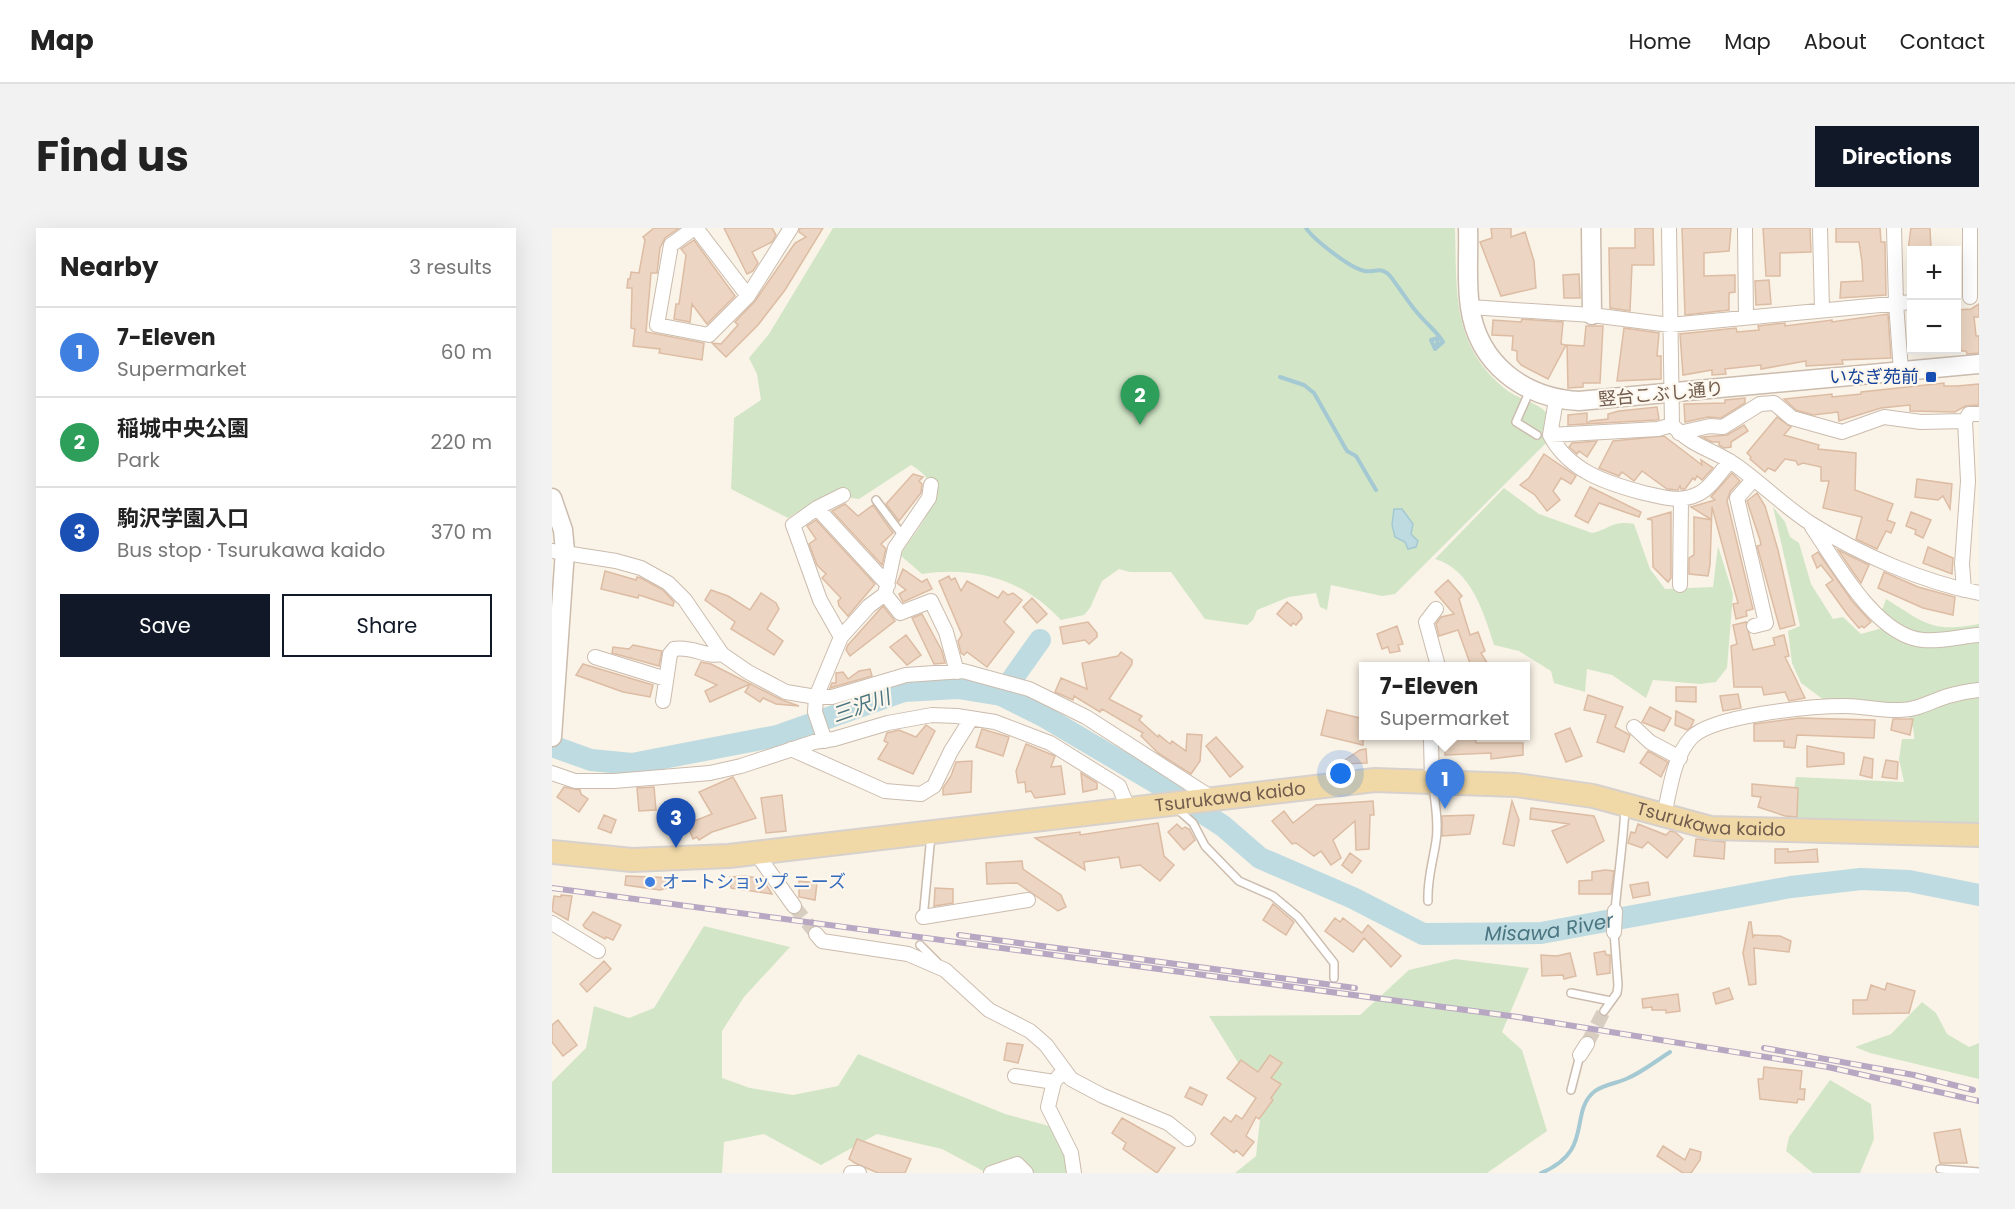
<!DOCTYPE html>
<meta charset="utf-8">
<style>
:root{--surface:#fff;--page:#f2f2f2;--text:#222;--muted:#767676;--line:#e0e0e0;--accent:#111827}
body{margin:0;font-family:Poppins,"Noto Sans JP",sans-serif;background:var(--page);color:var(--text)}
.controls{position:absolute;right:18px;top:18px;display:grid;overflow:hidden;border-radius:0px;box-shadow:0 6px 24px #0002}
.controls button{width:54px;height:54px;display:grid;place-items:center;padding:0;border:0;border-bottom:2px solid var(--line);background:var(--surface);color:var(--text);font:30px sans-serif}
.you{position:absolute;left:789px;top:546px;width:21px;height:21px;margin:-15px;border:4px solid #fff;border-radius:50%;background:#1a73e8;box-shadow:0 0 0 9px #1a73e833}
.badge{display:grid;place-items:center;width:39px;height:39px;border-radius:50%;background:var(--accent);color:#fff;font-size:20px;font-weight:700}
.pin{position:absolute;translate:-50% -50px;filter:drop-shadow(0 2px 3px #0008)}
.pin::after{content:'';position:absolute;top:32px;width:21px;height:18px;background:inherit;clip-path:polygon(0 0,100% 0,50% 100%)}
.popup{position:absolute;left:807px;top:434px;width:171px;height:78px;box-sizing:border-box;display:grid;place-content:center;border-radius:0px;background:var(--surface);filter:drop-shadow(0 2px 4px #0005);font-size:20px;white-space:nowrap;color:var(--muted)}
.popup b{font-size:22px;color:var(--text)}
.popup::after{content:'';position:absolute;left:50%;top:100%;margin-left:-12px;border:12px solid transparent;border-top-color:var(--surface)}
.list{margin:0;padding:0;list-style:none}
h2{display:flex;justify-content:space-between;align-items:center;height:78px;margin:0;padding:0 24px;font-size:26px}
h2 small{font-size:20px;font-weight:400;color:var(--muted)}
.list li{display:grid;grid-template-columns:39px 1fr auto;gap:18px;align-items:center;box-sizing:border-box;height:90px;padding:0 24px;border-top:2px solid var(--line)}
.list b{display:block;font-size:22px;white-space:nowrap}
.list p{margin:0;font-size:20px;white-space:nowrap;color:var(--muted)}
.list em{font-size:20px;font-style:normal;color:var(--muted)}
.actions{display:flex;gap:12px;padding:18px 24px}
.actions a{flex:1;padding:14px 0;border:2px solid var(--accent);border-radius:0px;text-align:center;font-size:21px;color:var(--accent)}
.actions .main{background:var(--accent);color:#fff}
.map{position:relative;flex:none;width:1427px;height:945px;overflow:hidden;border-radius:0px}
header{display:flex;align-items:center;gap:36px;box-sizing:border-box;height:84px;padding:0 30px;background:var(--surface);border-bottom:2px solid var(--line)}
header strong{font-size:28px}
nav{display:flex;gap:33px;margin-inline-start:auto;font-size:21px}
.intro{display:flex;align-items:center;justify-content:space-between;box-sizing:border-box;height:144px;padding:0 36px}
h1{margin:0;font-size:42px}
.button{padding:15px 27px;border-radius:0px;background:var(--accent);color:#fff;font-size:21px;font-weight:700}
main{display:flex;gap:36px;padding:0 36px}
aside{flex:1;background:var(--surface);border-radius:0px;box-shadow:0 6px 24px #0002}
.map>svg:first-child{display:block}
.green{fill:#d2e6c7}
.water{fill:#bedbe1;stroke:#a5c9d2;stroke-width:1.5}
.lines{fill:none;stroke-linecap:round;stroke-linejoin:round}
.stream{stroke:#a5c9d2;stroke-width:4}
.river{stroke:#bedbe1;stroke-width:22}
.building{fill:#ecd5c2;stroke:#ddbca4;stroke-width:1.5}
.minor-tunnel{stroke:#d8cdc1;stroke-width:14;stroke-dasharray:14 7;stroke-linecap:butt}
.service-casing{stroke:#cbbcae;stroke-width:10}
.minor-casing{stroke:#cbbcae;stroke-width:16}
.tertiary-casing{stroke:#cbbcae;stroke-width:21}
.primary-casing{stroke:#d7d1cd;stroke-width:26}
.service{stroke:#fff;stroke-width:7}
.minor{stroke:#fff;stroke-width:14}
.tertiary{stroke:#fff;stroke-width:18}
.primary{stroke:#f1d9a7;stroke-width:22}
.rail-casing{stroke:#b7a7c2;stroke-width:6}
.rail{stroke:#fdf7ed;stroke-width:4;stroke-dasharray:11;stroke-linecap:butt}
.transit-dot{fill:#1a4fb4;stroke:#fdf7ed;stroke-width:2}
.shop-dot{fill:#3f7fe0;stroke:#fdf7ed;stroke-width:2}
.labels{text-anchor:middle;stroke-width:4.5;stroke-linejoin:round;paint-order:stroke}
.transit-label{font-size:18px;fill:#164399;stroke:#fdf7ed;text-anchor:end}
.street-label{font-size:18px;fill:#715c4e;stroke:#fdf7ed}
.shop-label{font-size:18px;fill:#366cbe;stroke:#fdf7ed;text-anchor:start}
.water-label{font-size:20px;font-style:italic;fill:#4b7681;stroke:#fdf7ed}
</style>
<header>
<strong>Map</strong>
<nav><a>Home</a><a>Map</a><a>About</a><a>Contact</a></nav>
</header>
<div class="intro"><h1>Find us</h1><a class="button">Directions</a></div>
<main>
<aside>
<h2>Nearby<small>3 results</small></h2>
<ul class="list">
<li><span class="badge" style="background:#3f7fe0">1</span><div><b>7-Eleven</b><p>Supermarket</p></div><em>60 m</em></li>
<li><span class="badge" style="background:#2e9e5b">2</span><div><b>稲城中央公園</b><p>Park</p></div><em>220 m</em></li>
<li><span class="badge" style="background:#1a4fb4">3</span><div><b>駒沢学園入口</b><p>Bus stop · Tsurukawa kaido</p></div><em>370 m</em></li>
</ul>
<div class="actions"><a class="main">Save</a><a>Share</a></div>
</aside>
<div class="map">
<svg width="1427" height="945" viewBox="0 0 1427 945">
<rect width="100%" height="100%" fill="#faf3e7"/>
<path class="green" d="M281,0H903C905,63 899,116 952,160C965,171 983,173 995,185L996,213L843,366L830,368L779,357L775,382L768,379L764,365L737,369L705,382L701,392L695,397L653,391L619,344H578L567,341L550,353L538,380L532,387L509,392C472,352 424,338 370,346L348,327C368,296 404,263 359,237L307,271L299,270L290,263L260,275L236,290L179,261L182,190L209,172L205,146L197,130L217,106Z
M952,260L987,286L1040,305C1058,301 1060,292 1082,296L1098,341L1113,361L1161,359L1166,318L1181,366L1175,440L1164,454L1148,456L1101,452L1094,470L1060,447L1035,441L1033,464L1002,455L999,443L967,423L942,417C932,385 919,341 883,331Z
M1221,279L1233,294L1238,309L1247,315L1259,356L1281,391L1291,389L1309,406L1334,399L1341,393L1330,382L1334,371C1373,395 1379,405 1427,396V596L1237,592L1244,549L1352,554L1347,531L1350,511H1362C1363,497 1356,490 1353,476L1272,472L1249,455L1240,435L1236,403L1248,398Z
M152,698L238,719L192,769L170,803V850L198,860L241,867L286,858L306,826L453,886L497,898L522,945H435L390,921L325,906L269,937L212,906L172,914L170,945H0V854L34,820L42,778L77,790L102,780Z
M903,731L977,740L950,804L970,822L995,903L935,945H683L704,928L710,873L657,788L808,787L857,742Z
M1370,774L1384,785L1395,806L1417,819L1427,815V851L1318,825L1303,819L1339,806Z
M1278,852L1319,876L1322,911L1308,945H1261L1234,923L1237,909Z"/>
<path class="water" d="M842,281H850L861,296L859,306L866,313L864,319L856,321L853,314L843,309L840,297Z"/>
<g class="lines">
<path class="stream" d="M754,0C761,11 799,41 813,43C822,45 826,39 835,45C840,49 843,55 847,60C854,70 861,81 870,90C877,98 886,105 891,114L883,121L879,112L886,110L885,116
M728,149L752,157L762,165L795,223L804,228L824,262
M989,945C1043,923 1016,884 1043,863C1051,857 1065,855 1074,851C1089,845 1104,833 1118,824"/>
<g class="river">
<path d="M449,467L488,412"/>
<path id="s1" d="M0,518L39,532L80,536L225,508L352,463L406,460L449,467L493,489L603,554L671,598L708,630L801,670L871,706L989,705L1239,659L1309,651L1357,653L1427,667"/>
</g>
</g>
<path class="building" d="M102,0H127L113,10L108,20L105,45H99L94,104L152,115L150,132L107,125L108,121L81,118L83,101L79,100L80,60H75L76,51H78L79,44L87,45L93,12L91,9Z
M172,0H220L224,7L220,14L200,24L206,35L201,43L195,46Z
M248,0H271L233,62L206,97L174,129L160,115L169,116L186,97L183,94L203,73L243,15L254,9L247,4Z
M939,0H959V9L973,4L982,33L984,60L949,68L928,14L940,10Z
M1083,0H1101L1102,37H1080L1078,83L1058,80L1057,20H1083Z
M1130,0H1179L1177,23L1152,25V48L1183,47V64L1177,65V82L1133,87Z
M1211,0H1258L1259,24L1228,25V48H1214Z
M1284,0H1328L1329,14H1333L1334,67L1288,70L1289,54L1311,53L1310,34L1307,14H1284Z
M1359,0H1378L1379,22H1356Z
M142,12L183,68L155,96L140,76L138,94L122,91L124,76H127L134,27L129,21Z
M1027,46L1028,70H1012L1011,47Z
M1217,52L1219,76L1204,77L1203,53Z
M1427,76V89H1422L1424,108H1427V125L1415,126L1414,123H1409L1405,82L1419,81Z
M1336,86L1339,130L1290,132L1291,136L1254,138V133L1209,141V137L1173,141L1174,146L1160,147V142L1131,147L1128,106L1184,100L1185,104L1207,102L1206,98L1233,95V98L1280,92V94Z
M970,91L1011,94L1009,116L1014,117L996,151L969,137L965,132V123L960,122L961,108L940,107L941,92L969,94Z
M1034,98H1051L1048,155H1031V159L1016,160L1015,117L1032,118Z
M1072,100L1107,105L1105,128H1109V151L1065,153Z
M1392,155V158H1405L1427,156V177L1413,178L1403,184L1358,183V177L1329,180L1287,193L1286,184L1261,187L1244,182L1232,171L1280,166V169L1309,166V164Z
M1193,170V175L1169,190L1156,189L1133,194L1132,176L1173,175V172Z
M1105,179L1107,191L1104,192L1016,197V187L1035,185V196L1038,193L1056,191V186L1067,183Z
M1225,189L1239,199L1232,207L1267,217L1266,221L1304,225L1303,262L1341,276L1335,292L1343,295L1339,305L1334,303L1325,321L1304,311L1310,289L1271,280L1277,253H1269V239L1251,235L1246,237L1244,233L1233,231L1223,243L1216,240L1213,244L1198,231L1199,229L1195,225Z
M1192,197L1196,203L1179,214V219L1172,220L1167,217V214H1160L1150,209L1175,207Z
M1112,208L1150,237L1149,232L1161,240L1150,252L1145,248L1143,252L1141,250L1133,261H1129L1128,258L1126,262L1115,261L1090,243L1082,253L1070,244L1067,248L1047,240L1061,213Z
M1045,213L1035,229L1027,223L1025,226L1017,219L1020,215Z
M992,226L1024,248L1019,256L1009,250L1001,263L1008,272L995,283L983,267L968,257L977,250Z
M1180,245L1188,253L1178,264L1175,273L1201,381L1194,383L1195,388L1184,391L1181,376L1186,375L1160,279L1158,337L1156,348L1137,346V330L1142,327V289L1160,292L1139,279L1163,272L1159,269Z
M361,246L371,249L367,253L370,256L369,265L347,293L334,276Z
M1365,251L1400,256L1398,281L1391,268L1386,272L1363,269Z
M1038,259L1089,284L1087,289L1047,275L1036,295L1023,288Z
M1205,265L1213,278L1226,322L1243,397L1228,401L1205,318L1209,317L1208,312L1195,273Z
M293,276L306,288L321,277L341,305L329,316L334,321L330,337L280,283Z
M1119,284V350L1116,354L1101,339L1100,292L1095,291Z
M1359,284L1379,292L1371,310L1363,306L1364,302L1354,298Z
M264,292L323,356L296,388L287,378L286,373L289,370L270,350L274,346L265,337L257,316L264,311L255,298Z
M1376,319L1401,330L1400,346L1371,335Z
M1286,322L1317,337L1309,355L1301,344Z
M1266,324L1300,373L1319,394L1312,400L1310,398L1307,400L1295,386L1274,357L1281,352L1269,337L1265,340L1260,328Z
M351,341L370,354L375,351L380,361L351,374L347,366L354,362L345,355Z
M53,343L84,352L85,349L89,350L111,362L122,374L121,378L87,367L86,370L49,361Z
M1332,344L1366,359L1403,369L1401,387L1371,380L1326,360Z
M397,348L399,352L403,350L409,363L415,353L446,370L451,363L456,367L461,365L470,372L452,394L462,404L435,439L415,424L412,427L409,425L406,413L410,407L387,353Z
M896,352L910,368L907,371L918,407L926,404L933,423L929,425L937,438H919L906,402L887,408L884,396L889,389L902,386L883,364Z
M159,362L176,368L198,382L209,365L224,375L227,381L215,401L231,413L222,427L179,401L183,394L153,372Z
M480,370L495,386L485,395L471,379Z
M735,374L749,386L750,390L744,397L741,395L739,398L725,386Z
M331,378L343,393L298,428L294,422L296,417Z
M370,386L390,423L393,435L382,436L360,390Z
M536,394L545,405V409L537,416L533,412L511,416L508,399Z
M1194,394L1201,422L1223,417L1221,410L1232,407L1237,428L1233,429L1253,470L1237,473L1233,464L1212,467L1210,459H1182L1179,418L1185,416L1181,397Z
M845,398L851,416L846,417L848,423L838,425L836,419L830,421L825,406Z
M354,407L369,427L355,437L338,419Z
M81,417L110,423L107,438L60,425L61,419L77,421Z
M569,424L580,432V436L557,471L590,488L587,492L606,509L607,507L618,516L620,513L634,523L635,506L650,507L648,533L639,546L606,525L589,508L591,505L550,481L548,484L522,468L521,472L503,464L509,450L535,461L530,435L566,428Z
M149,434L159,436L230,472L247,478L224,476L211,470L208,474L193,464L198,456L158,474L153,463L165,457L143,447Z
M31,436L101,457L98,469L71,464L24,447Z
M318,441L320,448L278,460L280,455H284V445L291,444L296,451L307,443Z
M1124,459H1144V474L1124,473Z
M1186,466L1189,480L1171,483L1168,468Z
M1036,467L1071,479L1063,499L1078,507L1072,524L1045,514L1054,487L1032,482Z
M1098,479L1119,490L1112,503L1090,494Z
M775,482L812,491L811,517L769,507Z
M1124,483L1142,492L1139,499L1135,502L1123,497Z
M1247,490L1323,492L1322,510L1245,507L1243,520L1232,519V513H1202V496Z
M1341,491H1361L1358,507L1339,502Z
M374,497L383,503L361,546L326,531L336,515L332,513L335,505L347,502L364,509Z
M1018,500L1030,528L1014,534L1003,506Z
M430,501L457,509L451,528L424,519Z
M900,507H923L924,515H971V527L939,531V525L893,527V509Z
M664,509L691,539L678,549L654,518Z
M474,516L503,528L499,539L509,538L513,566L483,570L479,563L474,564L473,554L466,555L464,543Z
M1255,518L1292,525V536L1255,539Z
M814,521L815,535L787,536L808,522Z
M1096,523L1116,534L1109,549L1088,535Z
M1312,529L1321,531L1320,550L1308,547Z
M1334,532L1346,534L1345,551L1330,549Z
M420,533L419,564L391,567V560L399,548L404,534Z
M529,545L545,555V561L531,564Z
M181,549L204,590L160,604L147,612L145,609L141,611L135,596L160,586L147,564Z
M1200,556L1246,560L1245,589L1233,588L1206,579L1209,569L1200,568Z
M12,559L28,562L29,566L36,571L27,584L5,569Z
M102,559L104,582L87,583L85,560Z
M230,567L234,603L214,605L209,570Z
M821,573L822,587H818L817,621L804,622L803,593L781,612L789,630L779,637L769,623L762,628L744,615L740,616L720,593L732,583L741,595L764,577Z
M960,573L967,592L962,618L951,616Z
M979,580L1042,588L1052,613L1015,635L1000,603L1018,596L978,591Z
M52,587L64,592L59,605L46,600Z
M922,587L918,606L890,608V588Z
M606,595L612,628L622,637L608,653L588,637L569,640L567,629L532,634L533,642L483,610L528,604V607Z
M625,596L630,601L633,599L637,601L643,612L632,622L616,604Z
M1086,596L1114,607L1118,603L1123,604L1131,611L1115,630L1096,614L1090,620L1076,615L1079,604L1083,605Z
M1144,611L1173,614L1172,631L1142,628Z
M1223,621H1236V624L1265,621L1266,634L1223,635Z
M798,625L809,633L800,645L790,637Z
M470,633L471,641L509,667L514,679L506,683L465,655L435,656L434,635Z
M1053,642L1062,643L1059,666H1027V653L1040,652V644Z
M74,648L123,650V658L108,662L73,657Z
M193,648L211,651L220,666L179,660L178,649Z
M247,653L265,655L263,672L247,669Z
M1096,654L1098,667L1081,670L1078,657Z
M383,660L401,661V675L382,678Z
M9,667L20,668L16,692L0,683L2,668L9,669Z
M721,676L742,694L734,707L711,692Z
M41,684L69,697L61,712L54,709L53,711L33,700L31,697Z
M783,690L788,694L791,690L810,705L816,697L849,728L839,739L812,710L801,724L773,703Z
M1197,694H1199L1201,710L1202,707L1228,708L1239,713L1237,724L1202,720L1204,756L1197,757L1191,725Z
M1053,723L1054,727H1058V745L1045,747L1042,725Z
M1018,725L1024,748L1012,751L1011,747L990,748L989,727L1005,728Z
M52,733L59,741L35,764L28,756Z
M1335,755L1363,763L1357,785L1301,786V772H1315L1319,757L1333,762Z
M1177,760L1181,771L1164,776L1161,765Z
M1126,766L1128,783L1114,785V782H1100V779L1091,780L1090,771Z
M6,792L25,817L11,828L0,814V797Z
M455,815L471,817L466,835L452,832Z
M718,827L730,835L719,850L729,856L719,870L721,872L707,891L704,889L694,908L702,914L691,928L684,922L682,925L659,906L672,889L679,894L684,887L690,891L704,870L675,850L689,832L706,844Z
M1212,839L1250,843L1248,861H1253L1252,872L1246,871L1245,875L1208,871L1206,851H1211Z
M638,859L655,867L650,877L633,869Z
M570,890L623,920L605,945L571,921L574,915L560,905Z
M1408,901L1415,935H1388L1382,905Z
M305,911L359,931L353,945H326L303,935L297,931Z
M1111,918L1133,932L1138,921L1149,924L1148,932L1139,945H1131L1105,928Z"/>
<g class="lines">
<path class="minor-tunnel" d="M242,678L264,706
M1035,816L1052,783"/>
<defs>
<path id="service" d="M978,162L964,194L985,207
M324,272L351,308
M624,580L641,595L653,618L687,653L721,668L746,689L782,735V750
M876,673C875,651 881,634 884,613C887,595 883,575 881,557
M1063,683C1066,648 1071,616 1073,581
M371,691L379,607
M368,717L385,734
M1019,765L1059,773
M1052,783L1065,765L1066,757L1062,704
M1019,862L1028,827
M1388,941L1427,944"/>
<path id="minor" d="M142,0L119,17L105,97L157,107L196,68L239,0
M144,0L196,68
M1117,0L1120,197C1143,221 1162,221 1185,238C1210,256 1232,278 1258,295C1307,326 1370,354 1427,365
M1193,0L1194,90
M1268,0L1270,82
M1342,0L1344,75L1349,143
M1418,0V69
M918,79L1040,87L1118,97L1360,74
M1004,172L998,207L1106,201L1120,197
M1127,205L1158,198L1171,199L1208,176L1222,175L1240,190L1290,204L1332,189L1369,194L1413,193
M998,207C1017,243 1054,255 1092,265C1111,269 1128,275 1146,266C1158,261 1169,243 1178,233
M1202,251L1185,270L1214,395L1202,398
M265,280L336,357
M1260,299C1284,334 1324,408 1371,412C1389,414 1410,408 1427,407
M0,323L64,333L89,340L116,355L133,372L170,426L196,444L234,464L264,469H280L354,447L411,443L477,461L534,489L660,570
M1128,357L1129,272
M1412,362L1410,336L1416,253L1413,193L1417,186H1427
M333,366L348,385L379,373L394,404L405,444
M884,381L874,394L886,438
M289,409L268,372L241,297L265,280L291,267
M43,429L114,451
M111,473L118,426L122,421C142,418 154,430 170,426
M1082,499L1098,514L1128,530
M273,513L263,484L264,469L289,409L317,378L333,366L343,320L377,270L379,257
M239,521L333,563L369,566L382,558L399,523L419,491
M0,545L23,553H62L158,545L189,538L262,514L282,511L336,495L380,487L405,488L443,494L498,515L567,558L576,580
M880,553L879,512L883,508
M1112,587C1118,562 1121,530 1139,510C1160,487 1261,478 1293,478C1312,478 1330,483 1348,482C1366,482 1379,473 1396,468C1406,465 1417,463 1427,462
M204,625L242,678
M371,689L476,672
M0,695L46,723
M1062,704L1063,683
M264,706L270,713L356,726L393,742L437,782L478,803L494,817L519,851L551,868L616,895L636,911
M1028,827L1035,816
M512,842L502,854L496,879L519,925L522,945
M463,848L502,854
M299,945H307
M439,945L465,936L474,945"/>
<path id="tertiary" d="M916,0C917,26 914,54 918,79C926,136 972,170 1027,173L1427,136
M1039,0L1040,87
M0,270L11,302L13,323L0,509"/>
<g id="primary">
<path id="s2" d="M0,624L80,632L177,628L823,552L964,557L1041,568L1159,600L1427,607"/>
</g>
</defs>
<use href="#service" class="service-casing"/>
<use href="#minor" class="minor-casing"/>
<use href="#tertiary" class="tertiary-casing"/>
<use href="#primary" class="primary-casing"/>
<use href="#service" class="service"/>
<use href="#minor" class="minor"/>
<use href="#tertiary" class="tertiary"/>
<use href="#primary" class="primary"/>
<defs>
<path id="rail" d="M0,660L966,789L1276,839L1427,873
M407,707L803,760
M1212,820L1362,847L1421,862"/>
</defs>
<use href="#rail" class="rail-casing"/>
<use href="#rail" class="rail"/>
</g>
<rect class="transit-dot" x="1373" y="143" width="12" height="12" rx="3"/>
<circle class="shop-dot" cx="98" cy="654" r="6"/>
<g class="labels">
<g class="transit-label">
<text x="1367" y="155">いなぎ苑前</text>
</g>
<g class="street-label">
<text transform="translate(1109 166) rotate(-5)" y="6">竪台こぶし通り</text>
<text dy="6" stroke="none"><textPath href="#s2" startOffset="682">Tsurukawa kaido</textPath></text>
<text dy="6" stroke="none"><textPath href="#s2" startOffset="1168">Tsurukawa kaido</textPath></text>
</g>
<g class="shop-label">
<text x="110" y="660">オートショップ ニーズ</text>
</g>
<g class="water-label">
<text transform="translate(309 478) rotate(-19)" y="7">三沢川</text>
<text dy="7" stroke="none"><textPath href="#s1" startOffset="1076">Misawa River</textPath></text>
</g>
</g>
</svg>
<div class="controls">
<button>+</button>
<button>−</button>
</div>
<div class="you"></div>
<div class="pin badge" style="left:893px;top:581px;background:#3f7fe0">1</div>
<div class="popup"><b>7-Eleven</b>Supermarket</div>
<div class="pin badge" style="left:588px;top:197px;background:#2e9e5b">2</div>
<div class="pin badge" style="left:124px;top:620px;background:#1a4fb4">3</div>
</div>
</main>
